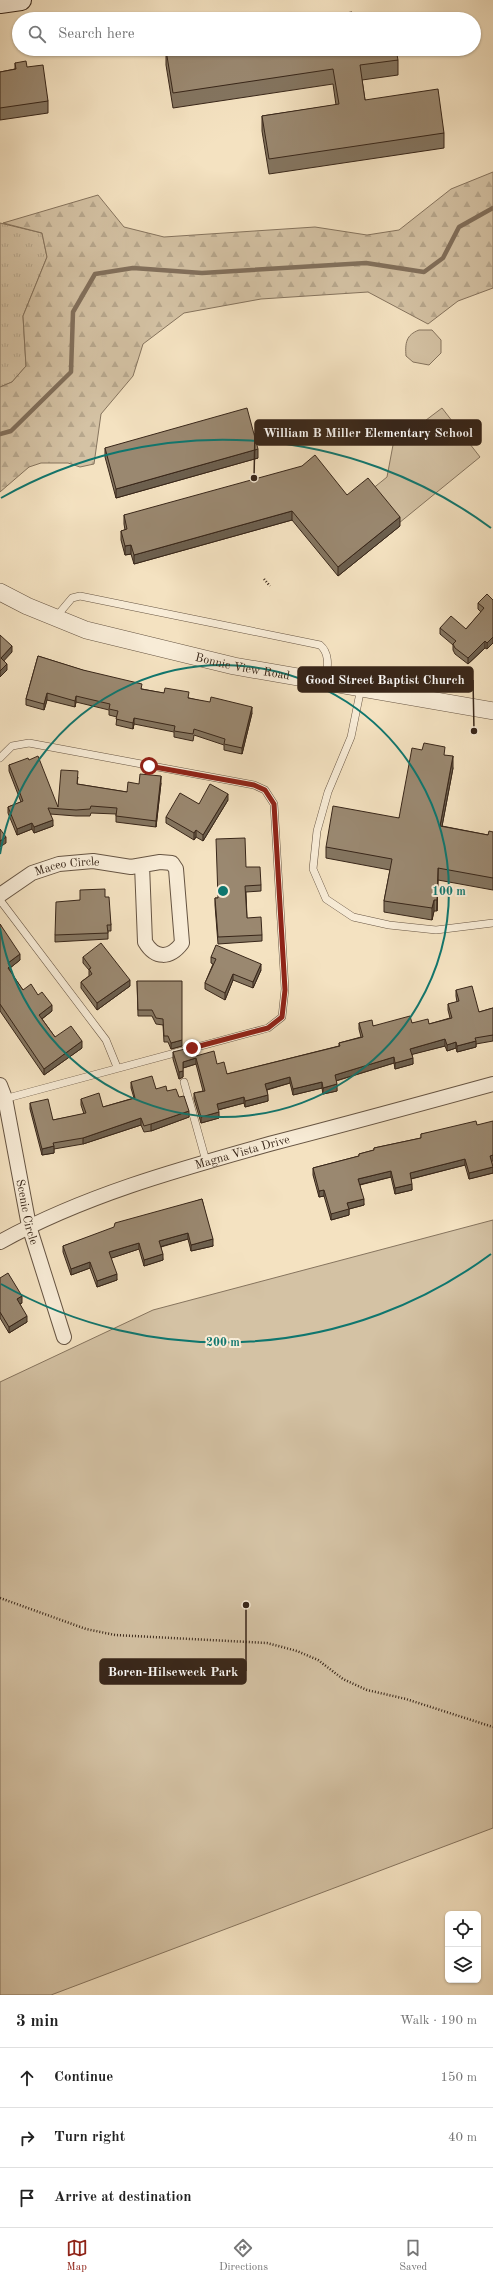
<!DOCTYPE html>
<meta charset="utf-8">
<style>
:root{--surface:#fff;--page:#f2f2f2;--text:#222;--muted:#767676;--line:#e0e0e0;--accent:#8f2418}
body{margin:0;font-family:"Old Standard TT",serif;background:var(--page);color:var(--text)}
.controls{position:absolute;right:12px;bottom:12px;display:grid;overflow:hidden;border-radius:6px;box-shadow:0 1px 3px #0004}
.controls button{width:36px;height:36px;display:grid;place-items:center;padding:0;border:0;border-bottom:1px solid var(--line);background:var(--surface);color:var(--text);font:20px sans-serif}
.stop{position:absolute;width:12px;height:12px;margin:-9px;border:3px solid #8f2418;border-radius:50%;background:#fff}
.stop.end{background:#8f2418;border-color:#fff;box-shadow:0 1px 4px #0008}
.list{margin:0;padding:0;list-style:none}
h2{display:flex;justify-content:space-between;align-items:center;height:52px;margin:0;padding:0 16px;font-size:17px}
h2 small{font-size:13px;font-weight:400;color:var(--muted)}
.list li{display:grid;grid-template-columns:26px 1fr auto;gap:12px;align-items:center;box-sizing:border-box;height:60px;padding:0 16px;border-top:1px solid var(--line)}
.list b{display:block;font-size:15px;white-space:nowrap}
.list em{font-size:13px;font-style:normal;color:var(--muted)}
.icon{flex:none;width:22px;height:22px;fill:none;stroke:currentColor;stroke-width:2;stroke-linecap:round;stroke-linejoin:round}
.map{position:relative;flex:none;width:493px;height:1995px;overflow:hidden}
.search{position:absolute;background:var(--surface);box-shadow:0 1px 3px #0004;left:12px;right:12px;top:12px;height:44px;display:flex;align-items:center;gap:10px;box-sizing:border-box;padding:0 14px;border-radius:22px;color:var(--muted);font-size:15px}
.sheet{height:232px;background:var(--surface)}
nav{display:flex;justify-content:space-around;align-items:center;box-sizing:border-box;height:56px;border-top:1px solid var(--line);background:var(--surface);font-size:11px;color:var(--muted)}
nav a{display:grid;justify-items:center;gap:2px}
nav .on{color:var(--accent)}
.map>svg:first-child{display:block}
.grass{fill:url(#grass-tufts);stroke:#86745e}
.forest{fill:url(#forest-firs);stroke:#86745e}
.park{fill:#d4c2a4;stroke:#86745e}
.lines{fill:none;stroke-linecap:round;stroke-linejoin:round}
.stream{stroke:#82705c;stroke-width:4.5}
.service-casing{stroke:#675543;stroke-width:8}
.minor-casing{stroke:#675543;stroke-width:16}
.tertiary-casing{stroke:#675543;stroke-width:18}
.secondary-casing{stroke:#382619;stroke-width:22}
.path{stroke:#382619;stroke-width:2.5;stroke-dasharray:1 2;stroke-linecap:butt}
.service{stroke:#f8ecd7;stroke-width:7}
.minor{stroke:#f8ecd7;stroke-width:14}
.tertiary{stroke:#f8ecd7;stroke-width:17}
.secondary{stroke:#f8ecd7;stroke-width:20}
.wall{fill:#847560;stroke:#382619}
.shaded-wall{fill:#6c5f4e;stroke:#382619}
.building{fill:#9a8870;stroke:#382619}
.route{stroke:#8f2418;stroke-width:5}
.ring{fill:none;stroke:#0f766e;stroke-width:2}
.labels{text-anchor:middle;stroke-width:4;stroke-linejoin:round;paint-order:stroke}
.street-label{font-size:12px;fill:#382619;stroke:#f8ecd7}
.centre{fill:#0f766e;stroke:#f8ecd7;stroke-width:2}
.ring-label{font-size:12px;text-anchor:middle;font-weight:bold;fill:#0f766e;stroke:#f8ecd7;stroke-width:4;stroke-linejoin:round;paint-order:stroke}
.leader{fill:none;stroke:#382619;stroke-width:1.5}
.callout-dot{fill:#382619;stroke:#f8ecd7;stroke-width:1.5}
.callout{fill:#382619;stroke:#382619;stroke-width:1.5}
.callout-label{font-size:13px;text-anchor:middle;font-weight:bold;fill:#fff}
</style>
<div class="map">
<svg width="493" height="1995" viewBox="0 0 493 1995">
<defs>
<pattern id="grass-tufts" width="24" height="20" patternUnits="userSpaceOnUse"><rect width="24" height="20" fill="#d4c2a4"/><path d="M3 7l-1-3M5 7V3M7 7l1-3M15 17l-1-3M17 17v-4M19 17l1-3" fill="none" stroke="#b7a78d"/></pattern>
<pattern id="forest-firs" width="22" height="20" patternUnits="userSpaceOnUse"><rect width="22" height="20" fill="#d4c2a4"/><path d="M5 1l3.5 6h-7zM16 11l3.5 6h-7z" fill="#b7a78d"/></pattern>
</defs>
<rect width="100%" height="100%" fill="#f4e2c1"/>
<filter id="stains"><feTurbulence type="fractalNoise" baseFrequency=".005" numOctaves="4"/><feColorMatrix values="0 0 0 0 .2 0 0 0 0 .09 0 0 0 0 .02 0 0 0 .5 -.17"/></filter>
<radialGradient id="worn" r=".72"><stop offset=".6" stop-color="#630" stop-opacity="0"/><stop offset="1" stop-color="#630" stop-opacity=".3"/></radialGradient>
<path class="grass" d="M0,223L42,233L47,257L23,316L26,366L12,382L0,387Z"/>
<path class="forest" d="M493,172V288L458,301L428,324L368,292L261,299L184,313L143,344L133,376L101,414L94,464L80,467L68,463H41L29,467L0,492V387L12,382L26,366L23,316L47,257L42,233L3,223L98,195L124,227L164,237L315,227L367,235L399,230L451,189Z"/>
<path class="park" d="M419,330H432L441,340V353L429,365L413,362L406,356C405,343 406,335 419,330Z
M442,408L480,457L399,523L371,490L387,477L393,445Z
M493,1220V1828L51,1995H0V1382L153,1310Z"/>
<g class="lines">
<path class="stream" d="M0,434L11,431L71,372L73,312L95,274L133,268L202,273L366,263L424,272L443,258L459,227L493,208"/>
<defs>
<path id="service" d="M56,617L72,598L80,596L320,645C331,654 327,670 326,682
M361,688L351,737L328,792L317,831L313,869L326,899L353,917L389,925L436,930L493,923
M0,758L12,746L29,743L254,785L265,790L274,804L285,989L282,1017L268,1028L4,1099
M0,900L106,1040L117,1067
M184,1082L206,1161"/>
<g id="minor">
<path id="s1" d="M0,895L32,873L59,864L93,861L131,867L160,862L172,863L176,869L182,943C170,959 155,959 145,942L142,865"/>
<path id="s2" d="M0,1085L5,1098L29,1226L64,1337"/>
<path id="s3" d="M0,1242C85,1195 180,1169 273,1143C347,1124 420,1104 493,1084"/>
</g>
<g id="tertiary">
<path id="s4" d="M0,592L27,606L86,630L234,666L493,711"/>
</g>
<path id="secondary" d="M0,3L21,0"/>
</defs>
<use href="#service" class="service-casing"/>
<use href="#minor" class="minor-casing"/>
<use href="#tertiary" class="tertiary-casing"/>
<use href="#secondary" class="secondary-casing"/>
<path class="path" d="M264,579L270,586
M0,1598L86,1629L115,1635L267,1643L297,1651L318,1660L343,1679L367,1690L406,1699L493,1727"/>
<use href="#service" class="service"/>
<use href="#minor" class="minor"/>
<use href="#tertiary" class="tertiary"/>
<use href="#secondary" class="secondary"/>
</g>
<path class="wall" d="M166,50L398,60V75L362,80L365,100L444,133V148L269,174L262,131V116L336,105L333,84L173,108L166,65Z
M15,63L27,67L48,101V113L0,120V72L15,69Z
M105,448L258,458L116,498L105,457Z
M347,495L400,526L338,576L292,520L134,564L131,554L125,555L121,540V531L125,530L124,524V515Z
M493,600V643L487,649L485,648L468,664L455,654L453,650V645L440,634V628L466,629L481,612L478,609V603Z
M38,656L142,689L189,698L252,713L242,754L224,750V745L194,735L193,741L174,737V732L134,724L133,729L116,725L117,717L109,715V710L76,702L75,707L47,700L44,710L26,705V699Z
M445,755L453,768L442,826L488,835L493,832V890L438,880L437,911H434L432,920L384,912V901L390,870L326,858V847L399,818Z
M29,760L58,807L78,777L77,784L127,792L139,784L161,783L156,827L116,822V814L91,813L90,816H76L50,814L53,826L34,833L32,829L17,835L8,813V807L21,802L9,771V765Z
M228,800L203,841L196,837L194,840L166,823V817L199,804Z
M246,867L261,885V891L246,892L247,918L262,935V941L218,944L215,905V898H218Z
M105,897L111,925V931H108V939L55,942V935L80,900Z
M0,924L20,960L10,968V971L23,990L38,995L52,1011L42,1019L55,1037L82,1048L44,1075L0,1011Z
M83,957L130,986L97,1010L81,988V982L89,976V970L83,963Z
M211,957L261,970L253,988L233,980L225,1000L205,989V983L213,964L211,963Z
M137,981L182,1046L171,1049L168,1042H164L163,1025L156,1024L152,1016H138Z
M456,990L479,1012L493,1008V1041L476,1044V1047L457,1052L456,1048L447,1051L445,1046L412,1054L413,1064L395,1069L394,1063L336,1081L337,1091L323,1094L322,1088L293,1095L290,1083L267,1090L268,1101L245,1107L244,1103L218,1110L219,1118L201,1123L194,1099V1093L203,1091L196,1064L183,1068V1077L179,1079L173,1059V1052L196,1056L217,1064L227,1074L339,1046V1043L361,1037L359,1029V1023L373,1026L412,1023L429,1024L450,1018L448,1010V1004L457,1002L456,996Z
M131,1082L156,1089L167,1091L179,1097L189,1117L151,1131L144,1132L141,1125L83,1144L54,1149V1153L42,1155L30,1109V1103L53,1120L84,1114L81,1105V1099L103,1107L134,1098L131,1088Z
M477,1125L492,1162L493,1173L469,1179L465,1165L411,1179L412,1190L395,1194L391,1177L360,1185L364,1205L349,1209V1215L331,1220L324,1196L319,1197L313,1175V1168L359,1156V1154L374,1150V1148L421,1138V1134Z
M202,1199L213,1246L191,1251L188,1239L161,1247L163,1260L144,1266L139,1249L111,1258L117,1280L97,1287L90,1268L71,1275L63,1252V1246Z
M0,1278L22,1303L20,1304L27,1322L9,1333L0,1318Z"/>
<path class="shaded-wall" d="M258,449V458L116,498V489Z
M292,511V520L134,564V555Z
M400,517V526L338,576V567Z
M131,545V554L125,555V546Z
M493,637V643L487,649V643Z
M485,641V648L468,664V658Z
M12,646V652L1,664V658Z
M7,664V670L0,677V671Z
M47,693V700L44,710V704Z
M76,696V702L75,707V701Z
M252,707V713L242,754V748Z
M134,718V724L133,729V723Z
M453,756V768L440,837V826Z
M161,776V783L156,827V821Z
M228,794V800L203,841V835Z
M53,820V826L34,833V827Z
M32,823V829L17,835V829Z
M196,830V837L194,840V833Z
M6,837V843L0,847V841Z
M438,868V880L437,911V900Z
M434,900V911L432,920V908Z
M20,954V960L10,968V973L8,974V963Z
M261,964V970L253,988V982Z
M233,974V980L225,1000V993Z
M130,980V986L97,1010V1003Z
M52,1005V1011L39,1021V1015Z
M445,1039V1046L410,1055V1049Z
M182,1040V1046L171,1049V1043Z
M82,1041V1048L44,1075V1069Z
M476,1041V1047L457,1052V1046Z
M456,1042V1048L447,1051V1045Z
M394,1057V1063L335,1081V1075Z
M196,1058V1064L183,1068V1062Z
M413,1058V1064L395,1069V1063Z
M183,1071V1077L179,1079V1072Z
M290,1077V1083L265,1090V1084Z
M322,1082V1088L293,1095V1089Z
M337,1084V1091L323,1094V1088Z
M268,1095V1101L245,1107V1101Z
M244,1097V1103L217,1110V1104Z
M189,1111V1117L151,1131V1124Z
M219,1112V1118L201,1123V1117Z
M141,1118V1125L83,1144V1138Z
M54,1146V1153L42,1155V1149Z
M493,1155V1161L490,1162V1156Z
M465,1159V1165L410,1179V1173Z
M493,1167V1173L469,1179V1173Z
M391,1171V1177L358,1185V1179Z
M412,1184V1190L395,1194V1188Z
M324,1190V1196L319,1197V1191Z
M364,1199V1205L349,1209V1215L331,1220V1214L347,1203Z
M188,1233V1239L159,1247V1241Z
M213,1239V1246L191,1251V1245Z
M139,1243V1249L109,1259V1252Z
M163,1254V1260L144,1266V1260Z
M90,1262V1268L71,1275V1269Z
M117,1274V1280L97,1287V1281Z
M22,1296V1303L17,1305V1299Z
M27,1316V1322L9,1333V1327Z"/>
<path class="building" d="M352,12L353,19H325V16Z
M392,17V19H377Z
M172,49H396L398,60L360,65L365,100L438,89L444,133L269,159L262,116L339,104L333,69L173,93L166,50Z
M26,61L27,67L43,65L48,101L0,108V72L16,69L15,63Z
M247,408L258,449L116,489L105,448Z
M315,455L347,495L368,478L400,517L338,567L292,511L134,555L131,545L125,546L121,531L127,529L124,515L302,466Z
M487,594L493,600V637L487,643L485,641L468,658L455,648L453,644L456,641L440,628L451,616L466,629L484,608L478,603Z
M0,635L12,646L1,658L7,664L0,671Z
M38,656L83,670L142,684L141,689L164,693L165,688L189,692L188,698L210,702L211,697L252,707L242,748L224,744L225,739L194,729L193,734L174,731L175,726L134,718L133,723L116,719L118,711L109,709L110,704L76,696L75,701L47,693L44,704L26,699Z
M424,743L445,747L444,755L453,756L440,826L488,835L489,831L493,832V878L438,868L437,900H434L432,908L384,901L392,859L326,847L333,806L399,818L412,748L422,750Z
M38,756L58,807L61,770L78,771L77,784L127,792L128,782L139,784L140,774L161,776L156,821L116,816L117,808L91,806L90,809L76,810L48,808L53,820L34,827L32,823L17,829L8,807L23,801L9,765L28,758L29,760Z
M210,784L228,794L203,835L196,830L194,833L166,817L180,793L199,804Z
M0,829L6,837L0,841Z
M245,838L246,867H260L261,885L245,886L247,918L261,917L262,935L218,937L215,898H218L216,839Z
M105,889V897H109L111,925H107L108,933L55,935L56,902L80,900V890Z
M0,924L20,954L8,963L10,966L8,968L23,990L31,984L38,995L42,992L52,1005L39,1015L55,1037L71,1026L82,1041L44,1069L0,1004Z
M101,943L130,980L97,1003L81,982L92,974L89,969L91,968L83,957Z
M216,945L261,964L253,982L233,974L225,993L205,983L216,959L211,957Z
M137,981H182V1040L171,1043L168,1036H164L163,1019L156,1018L152,1010H138Z
M472,986L479,1012L493,1008V1035L475,1038L476,1041L457,1046L456,1042L447,1045L445,1039L410,1049L413,1058L395,1063L394,1057L335,1075L337,1084L323,1088L322,1082L293,1089L290,1077L265,1084L268,1095L245,1101L244,1097L217,1104L219,1112L201,1117L194,1093L205,1091L196,1058L183,1062V1071L179,1072L173,1052L193,1047L196,1056L214,1051L217,1064L224,1062L227,1074L340,1046L339,1043L363,1037L359,1023L372,1020L373,1026L410,1016L412,1023L428,1019L429,1024L452,1018L448,1004L459,1001L456,990Z
M152,1076L156,1089L166,1086L167,1091L176,1089L179,1097L184,1096L189,1111L151,1124L144,1126L141,1118L83,1138L53,1143L54,1146L42,1149L30,1103L48,1099L53,1120L86,1113L81,1099L99,1093L103,1107L135,1098L131,1082Z
M476,1121L477,1125L493,1121V1155L490,1156L493,1167L469,1173L465,1159L410,1173L412,1184L395,1188L391,1171L358,1179L364,1199L347,1203L349,1209L331,1214L324,1190L319,1191L313,1168L359,1156V1154L374,1150V1148L421,1138V1134Z
M202,1199L213,1239L191,1245L188,1233L159,1241L163,1254L144,1260L139,1243L109,1252L117,1274L97,1281L90,1262L71,1269L63,1246L114,1227L115,1223Z
M8,1273L22,1296L17,1299L27,1316L9,1327L0,1312V1278Z"/>
<g class="lines">
<path class="route" d="M149,766L254,785L265,790L274,804L285,990L282,1017L268,1028L192,1048"/>
</g>
<g class="ring">
<path d="M0 854A226 226 0 1 1 0 928"/>
<path d="M491 1254A451 451 0 0 1 1 1284M1 498A451 451 0 0 1 491 528"/>
</g>
<g class="labels">
<g class="street-label">
<text dy="4" stroke="none"><textPath href="#s4" startOffset="255">Bonnie View Road</textPath></text>
<text dy="4" stroke="none"><textPath href="#s1" startOffset="75">Maceo Circle</textPath></text>
<text dy="4" stroke="none"><textPath href="#s3" startOffset="259">Magna Vista Drive</textPath></text>
<text dy="4" stroke="none"><textPath href="#s2" startOffset="130">Scenic Circle</textPath></text>
</g>
</g>
<circle cx="223" cy="891" r="6" class="centre"/>
<g class="ring-label">
<text x="449" y="895">100 m</text>
<text x="223" y="1346">200 m</text>
</g>
<path class="leader" d="M254 478L255 433M474 731L473 680M246 1605L246 1671"/>
<g class="callout-dot">
<circle cx="254" cy="478" r="4"/>
<circle cx="474" cy="731" r="4"/>
<circle cx="246" cy="1605" r="4"/>
</g>
<g class="callout">
<rect x="255" y="420" width="226" height="25" rx="4"/>
<rect x="298" y="667" width="175" height="25" rx="4"/>
<rect x="100" y="1659" width="146" height="25" rx="4"/>
</g>
<g class="callout-label">
<text x="368" y="437">William B Miller Elementary School</text>
<text x="385" y="684">Good Street Baptist Church</text>
<text x="173" y="1676">Boren-Hilseweck Park</text>
</g>
<rect width="100%" height="100%" filter="url(#stains)"/>
<rect width="100%" height="100%" fill="url(#worn)"/>
</svg>
<div class="controls">
<button><svg class="icon" aria-label="locate" viewBox="0 0 24 24"><circle cx="12" cy="12" r="6"/><path d="M12 2v4M12 18v4M2 12h4M18 12h4"/></svg></button>
<button><svg class="icon" aria-label="layers" viewBox="0 0 24 24"><path d="M12 4l9 5-9 5-9-5zM3 14l9 5 9-5"/></svg></button>
</div>
<div class="stop" style="left:149px;top:766px"></div>
<div class="stop end" style="left:192px;top:1048px"></div>
<div class="search"><svg class="icon" aria-label="search" viewBox="0 0 24 24"><circle cx="10" cy="10" r="6"/><path d="M15 15l6 6"/></svg>Search here</div>
</div>
<section class="sheet">
<h2>3 min<small>Walk · 190 m</small></h2>
<ul class="list">
<li><svg class="icon" aria-label="ahead" viewBox="0 0 24 24"><path d="M12 20V5M6 11l6-6 6 6"/></svg><div><b>Continue</b></div><em>150 m</em></li>
<li><svg class="icon" aria-label="right" viewBox="0 0 24 24"><path d="M7 20v-9h11M14 6l5 5-5 5"/></svg><div><b>Turn right</b></div><em>40 m</em></li>
<li><svg class="icon" aria-label="arrive" viewBox="0 0 24 24"><path d="M6 21V4h12l-3 4 3 4H6"/></svg><div><b>Arrive at destination</b></div></li>
</ul>
</section>
<nav>
<a class="on"><svg class="icon" aria-label="map" viewBox="0 0 24 24"><path d="M3 6l6-2 6 2 6-2v14l-6 2-6-2-6 2zM9 4v14M15 6v14"/></svg>Map</a>
<a><svg class="icon" aria-label="directions" viewBox="0 0 24 24"><path d="M12 3l9 9-9 9-9-9zM9 14v-3h6M13 9l2 2-2 2"/></svg>Directions</a>
<a><svg class="icon" aria-label="saved" viewBox="0 0 24 24"><path d="M7 4h10v16l-5-4-5 4z"/></svg>Saved</a>
</nav>
